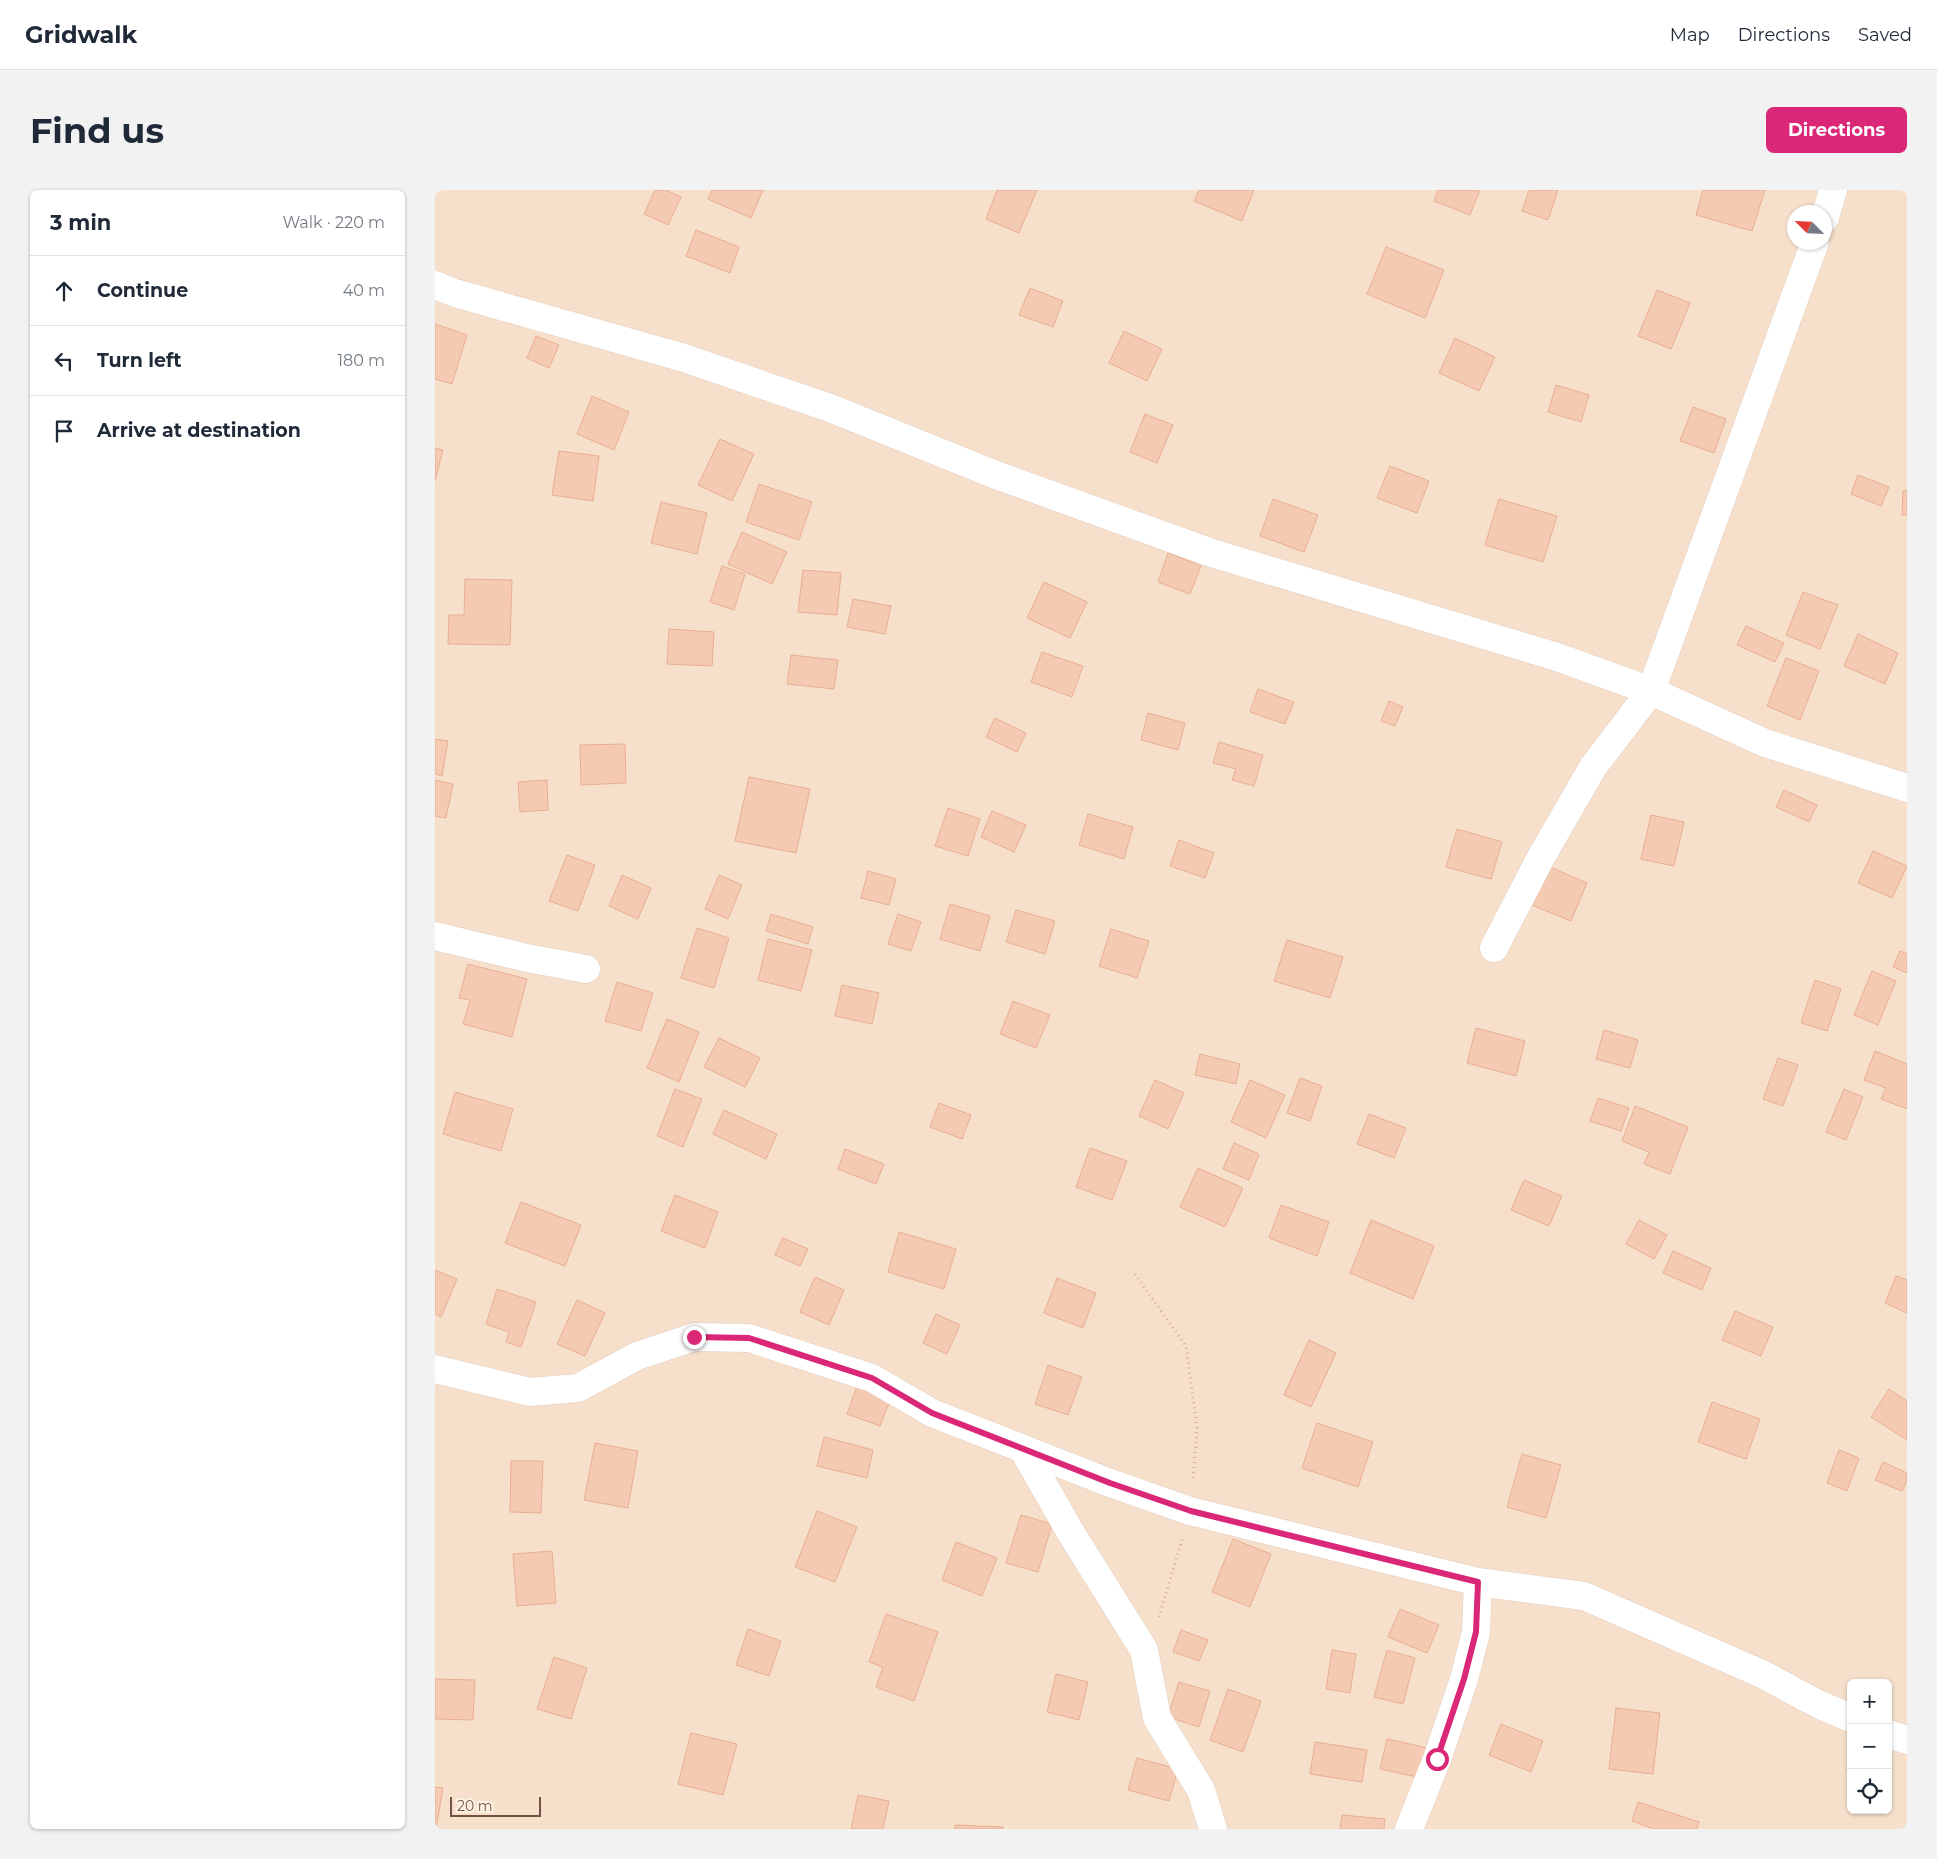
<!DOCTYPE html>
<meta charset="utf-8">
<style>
:root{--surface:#fff;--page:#f2f2f3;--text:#1f2937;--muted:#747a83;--line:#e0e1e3;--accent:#db2777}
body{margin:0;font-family:Montserrat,sans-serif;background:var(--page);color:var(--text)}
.controls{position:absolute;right:15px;bottom:15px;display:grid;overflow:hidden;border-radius:8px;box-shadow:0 1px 4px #0004}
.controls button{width:45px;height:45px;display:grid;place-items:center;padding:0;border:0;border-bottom:1px solid var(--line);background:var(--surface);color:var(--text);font:25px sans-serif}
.compass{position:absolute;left:1352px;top:15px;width:45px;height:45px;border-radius:50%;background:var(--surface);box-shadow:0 1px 4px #0004;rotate:294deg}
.scale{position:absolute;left:15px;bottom:12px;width:91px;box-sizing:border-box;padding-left:5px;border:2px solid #755344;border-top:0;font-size:14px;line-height:18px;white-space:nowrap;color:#755344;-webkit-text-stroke:4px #fff3e5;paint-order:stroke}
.stop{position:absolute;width:15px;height:15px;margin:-11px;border:4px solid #db2777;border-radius:50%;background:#fff}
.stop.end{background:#db2777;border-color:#fff;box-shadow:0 1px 5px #0008}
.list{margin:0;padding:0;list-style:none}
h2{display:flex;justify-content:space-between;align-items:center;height:65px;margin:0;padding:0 20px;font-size:21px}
h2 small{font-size:16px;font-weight:400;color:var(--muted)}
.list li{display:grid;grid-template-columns:32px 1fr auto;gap:15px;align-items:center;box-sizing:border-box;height:70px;padding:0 20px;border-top:1px solid var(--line)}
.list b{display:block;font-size:19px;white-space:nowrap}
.list em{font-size:16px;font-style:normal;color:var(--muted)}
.icon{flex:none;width:28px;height:28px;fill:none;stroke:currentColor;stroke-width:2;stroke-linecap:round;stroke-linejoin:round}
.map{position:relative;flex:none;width:1472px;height:1639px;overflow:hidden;border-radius:8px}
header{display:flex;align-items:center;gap:30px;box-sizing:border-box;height:70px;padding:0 25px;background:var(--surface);border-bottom:1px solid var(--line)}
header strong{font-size:24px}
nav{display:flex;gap:28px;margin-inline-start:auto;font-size:18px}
.intro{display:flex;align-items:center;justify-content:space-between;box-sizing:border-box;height:120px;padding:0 30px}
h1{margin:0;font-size:35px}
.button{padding:12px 22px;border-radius:8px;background:var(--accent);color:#fff;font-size:18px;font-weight:700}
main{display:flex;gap:30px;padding:0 30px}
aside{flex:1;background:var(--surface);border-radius:8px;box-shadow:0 1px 4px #0004}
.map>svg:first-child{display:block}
.residential{fill:#f6e0cb;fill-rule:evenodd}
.building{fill:#f5cab3;stroke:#e9ae92}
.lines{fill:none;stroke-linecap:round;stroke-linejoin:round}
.minor-casing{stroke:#e4ccbc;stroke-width:29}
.path{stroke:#d9ad97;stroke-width:3;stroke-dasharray:1 4;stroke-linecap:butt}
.minor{stroke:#fff;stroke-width:28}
.route{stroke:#db2777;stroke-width:6}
</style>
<header>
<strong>Gridwalk</strong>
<nav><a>Map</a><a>Directions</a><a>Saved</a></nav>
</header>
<div class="intro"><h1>Find us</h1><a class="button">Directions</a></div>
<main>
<aside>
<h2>3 min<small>Walk · 220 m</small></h2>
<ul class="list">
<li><svg class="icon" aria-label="ahead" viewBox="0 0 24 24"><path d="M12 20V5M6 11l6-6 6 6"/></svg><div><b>Continue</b></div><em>40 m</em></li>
<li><svg class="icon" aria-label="left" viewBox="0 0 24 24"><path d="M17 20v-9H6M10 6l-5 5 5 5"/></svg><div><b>Turn left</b></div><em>180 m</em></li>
<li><svg class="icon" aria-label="arrive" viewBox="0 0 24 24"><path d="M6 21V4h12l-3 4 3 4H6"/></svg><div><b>Arrive at destination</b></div></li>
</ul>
</aside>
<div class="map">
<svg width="1472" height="1639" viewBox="0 0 1472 1639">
<rect width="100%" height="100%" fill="#feefdd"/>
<path class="residential" d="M0,0H1472V1639H0ZM1360,22H1390V52H1360ZM1416,1493H1453V1620H1416Z"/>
<path class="building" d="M220,0H231L246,7L233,35L209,24Z
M277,0H328L316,28L273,9Z
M562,0H602L584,43L551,29Z
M764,0H819L807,31L759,11Z
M1003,0H1045L1035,25L999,11Z
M1094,0H1123L1113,30L1087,21Z
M1268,0H1330L1317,41L1261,25Z
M261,40L304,57L295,83L251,66Z
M951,57L1009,80L990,128L932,104Z
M595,98L628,111L618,137L584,125Z
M1222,100L1255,113L1236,159L1203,146Z
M0,134L32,145L17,194L0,189Z
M689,141L727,159L712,191L674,173Z
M101,146L124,155L114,178L92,168Z
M1020,148L1060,167L1044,201L1004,183Z
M1121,195L1154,205L1146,232L1113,222Z
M157,206L194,222L179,260L142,244Z
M1258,217L1291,229L1279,263L1245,251Z
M710,224L738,235L722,273L695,262Z
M285,249L319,264L297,311L263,295Z
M0,258L8,260L0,291Z
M124,261L164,266L158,311L117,305Z
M955,276L994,291L982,323L942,308Z
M1423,285L1454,297L1446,316L1416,304Z
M324,294L377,312L364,350L311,332Z
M1468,301H1472V325H1467Z
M838,309L883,325L869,362L825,346Z
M1064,309L1122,326L1108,372L1050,355Z
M226,312L272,323L262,364L216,353Z
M307,342L352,362L337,394L293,374Z
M733,363L766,376L755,404L723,392Z
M287,376L310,384L299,420L275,412Z
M368,380L406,383L402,425L363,422Z
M30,389L77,390L75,455L13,454L14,425H29Z
M609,392L652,412L635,448L592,428Z
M1368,402L1403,415L1385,459L1351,445Z
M418,409L456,416L450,444L412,437Z
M1311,436L1349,453L1340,472L1302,455Z
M234,439L279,442L277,476L232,474Z
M1423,444L1463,463L1450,494L1409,476Z
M607,462L648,476L637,507L596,492Z
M356,465L403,470L399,499L352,494Z
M1351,468L1384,481L1365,530L1332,516Z
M823,499L859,512L850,534L815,522Z
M954,511L968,517L960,536L946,531Z
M713,523L750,533L743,560L706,550Z
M560,528L591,543L582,562L551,547Z
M0,549L13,551L7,586L0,584Z
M784,552L828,565L819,596L797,590L801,579L778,573Z
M190,554L191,593L146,595L145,555Z
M314,587L375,599L361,663L300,651Z
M0,590L18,594L11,628L0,626Z
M112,590L113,620L85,622L83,592Z
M1349,600L1382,615L1374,632L1341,617Z
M513,618L545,629L533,666L500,656Z
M557,621L591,635L579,662L546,647Z
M653,624L698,637L689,669L644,655Z
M1216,625L1249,632L1239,676L1206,669Z
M1022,639L1067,652L1056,689L1011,677Z
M744,650L779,663L770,688L735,676Z
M1438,661L1472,676L1457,708L1423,693Z
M132,665L160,675L143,721L114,711Z
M1110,675L1152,693L1136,731L1094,714Z
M433,681L461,689L454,715L426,708Z
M187,685L216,698L203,729L174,716Z
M284,685L307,695L293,729L270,719Z
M515,714L555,726L545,761L505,749Z
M581,720L620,731L610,764L571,752Z
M336,724L378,737L373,754L331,741Z
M463,724L486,732L476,761L453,754Z
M262,738L294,748L279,798L246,788Z
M676,739L714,751L702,788L664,776Z
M333,749L377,760L366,801L323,790Z
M852,750L908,767L895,808L839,791Z
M1465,761L1472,764V783L1458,777Z
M33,774L92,789L77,847L28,834L35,810L24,808Z
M1437,781L1461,791L1443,835L1419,825Z
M1380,790L1406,799L1392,841L1366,833Z
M182,792L218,803L206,841L170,831Z
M407,795L444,803L437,834L400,826Z
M578,811L615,825L601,858L565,844Z
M232,829L264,842L244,892L212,878Z
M1041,838L1090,851L1081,886L1032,873Z
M1169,840L1203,850L1195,878L1161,869Z
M284,848L325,868L310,897L269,877Z
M1440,861L1472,874V919L1446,909L1451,898L1429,890Z
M765,864L805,874L801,894L760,885Z
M1343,868L1363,875L1348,916L1328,909Z
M865,888L887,896L875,931L852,923Z
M720,890L749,903L733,939L704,926Z
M815,890L850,905L831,948L796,932Z
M240,899L267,909L248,957L222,946Z
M1409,899L1428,907L1411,950L1391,942Z
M20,902L78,919L66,961L8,944Z
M1163,908L1194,918L1186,941L1155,931Z
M504,913L536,925L527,949L495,937Z
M1200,916L1253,937L1235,984L1209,974L1214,962L1187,951Z
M289,920L342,944L331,969L278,944Z
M934,924L971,938L959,968L922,954Z
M799,953L824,964L814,990L788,979Z
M655,958L692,971L677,1010L641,997Z
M410,959L449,974L441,994L403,979Z
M763,978L808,998L790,1037L745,1017Z
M1089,990L1127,1006L1114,1036L1076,1020Z
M240,1005L283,1022L270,1058L226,1041Z
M86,1012L146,1035L130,1076L70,1053Z
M846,1015L894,1032L882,1066L834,1048Z
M936,1030L999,1056L978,1109L915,1083Z
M1204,1030L1232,1045L1219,1069L1191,1054Z
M464,1042L521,1059L509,1099L453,1082Z
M348,1048L373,1059L365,1076L340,1065Z
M1238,1061L1276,1078L1267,1100L1228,1083Z
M0,1080L22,1089L6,1127L0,1124Z
M1461,1086L1472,1090V1123L1450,1113Z
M380,1087L409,1100L394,1135L365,1122Z
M622,1088L661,1103L648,1138L609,1123Z
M62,1099L101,1112L86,1157L71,1152L74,1142L51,1134Z
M142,1110L170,1123L150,1166L122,1154Z
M1300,1121L1338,1137L1326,1166L1287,1150Z
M501,1124L525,1135L512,1164L488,1153Z
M874,1150L901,1163L876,1217L849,1205Z
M613,1175L647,1187L633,1225L600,1214Z
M422,1196L456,1208L445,1236L412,1224Z
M1454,1199L1472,1211V1250L1436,1227Z
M1277,1212L1325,1229L1311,1269L1263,1252Z
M882,1233L938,1252L923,1297L867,1278Z
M389,1247L438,1260L432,1288L382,1276Z
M160,1253L203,1261L193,1318L149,1310Z
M1404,1260L1424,1268L1412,1301L1392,1293Z
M1087,1264L1126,1275L1111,1328L1072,1317Z
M76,1271H108L106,1323L75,1322Z
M1448,1272L1472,1283V1290L1467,1301L1440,1290Z
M382,1321L422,1337L400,1392L360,1377Z
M586,1325L617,1334L603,1382L571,1373Z
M798,1349L836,1364L815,1417L777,1402Z
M521,1352L562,1368L547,1406L507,1390Z
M117,1361L121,1413L82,1416L78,1364Z
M965,1419L1004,1435L992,1463L953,1447Z
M451,1424L503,1442L479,1511L441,1497L448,1477L434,1472Z
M313,1439L346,1451L334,1486L301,1475Z
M746,1440L773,1450L764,1471L738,1462Z
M897,1460L921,1464L915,1503L891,1499Z
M952,1460L980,1468L968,1514L939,1507Z
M119,1467L152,1478L136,1529L102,1519Z
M621,1484L653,1492L644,1530L612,1522Z
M0,1489L40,1490L38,1530L0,1529Z
M744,1492L775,1501L764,1537L733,1527Z
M793,1499L826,1511L808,1562L775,1550Z
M1181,1518L1225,1523L1218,1584L1174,1579Z
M1066,1534L1108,1551L1096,1582L1054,1565Z
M256,1543L302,1554L288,1605L243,1594Z
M952,1549L993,1558L987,1588L945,1579Z
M880,1552L932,1560L927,1592L875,1584Z
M702,1568L743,1579L734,1611L693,1600Z
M0,1597L8,1598L1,1639H0Z
M423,1605L454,1611L448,1639H416Z
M1203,1612L1264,1632L1262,1639H1219L1197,1631Z
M907,1625L950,1629L949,1639H905Z
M520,1635L568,1637V1639H520Z"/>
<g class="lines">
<defs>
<path id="minor" d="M1390,28L1398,0
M0,95L20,103L249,168L395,218L561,285L777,363L1122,467L1216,501L1330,553L1472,598
M0,746L92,768L151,779
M1059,758L1105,669L1158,577L1216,501L1380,52
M0,1179L95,1202L143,1198L202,1166L259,1147L314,1148L437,1188L497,1223L675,1293L755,1321L1043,1392
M588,1259L636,1343L709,1460L722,1528L766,1600L778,1639
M1453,1544L1472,1550
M974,1639L1002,1569L1029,1489L1041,1442L1043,1392L1149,1406L1327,1484L1385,1515L1416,1528"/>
</defs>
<use href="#minor" class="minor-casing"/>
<path class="path" d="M700,1084L751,1156L762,1238L758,1292
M724,1427L747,1349"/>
<use href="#minor" class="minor"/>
</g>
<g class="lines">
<path class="route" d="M259,1147L314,1148L437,1188L497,1223L675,1293L756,1321L1043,1392L1041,1442L1029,1489L1002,1569"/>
</g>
</svg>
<div class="controls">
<button>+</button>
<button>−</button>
<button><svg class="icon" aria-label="locate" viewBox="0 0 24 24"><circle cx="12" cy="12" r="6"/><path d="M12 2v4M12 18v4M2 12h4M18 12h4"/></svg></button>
</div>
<svg class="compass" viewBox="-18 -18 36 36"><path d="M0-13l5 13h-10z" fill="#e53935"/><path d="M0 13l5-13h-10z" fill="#747a83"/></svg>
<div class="scale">20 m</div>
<div class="stop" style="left:1002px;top:1569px"></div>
<div class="stop end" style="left:259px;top:1147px"></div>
</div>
</main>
